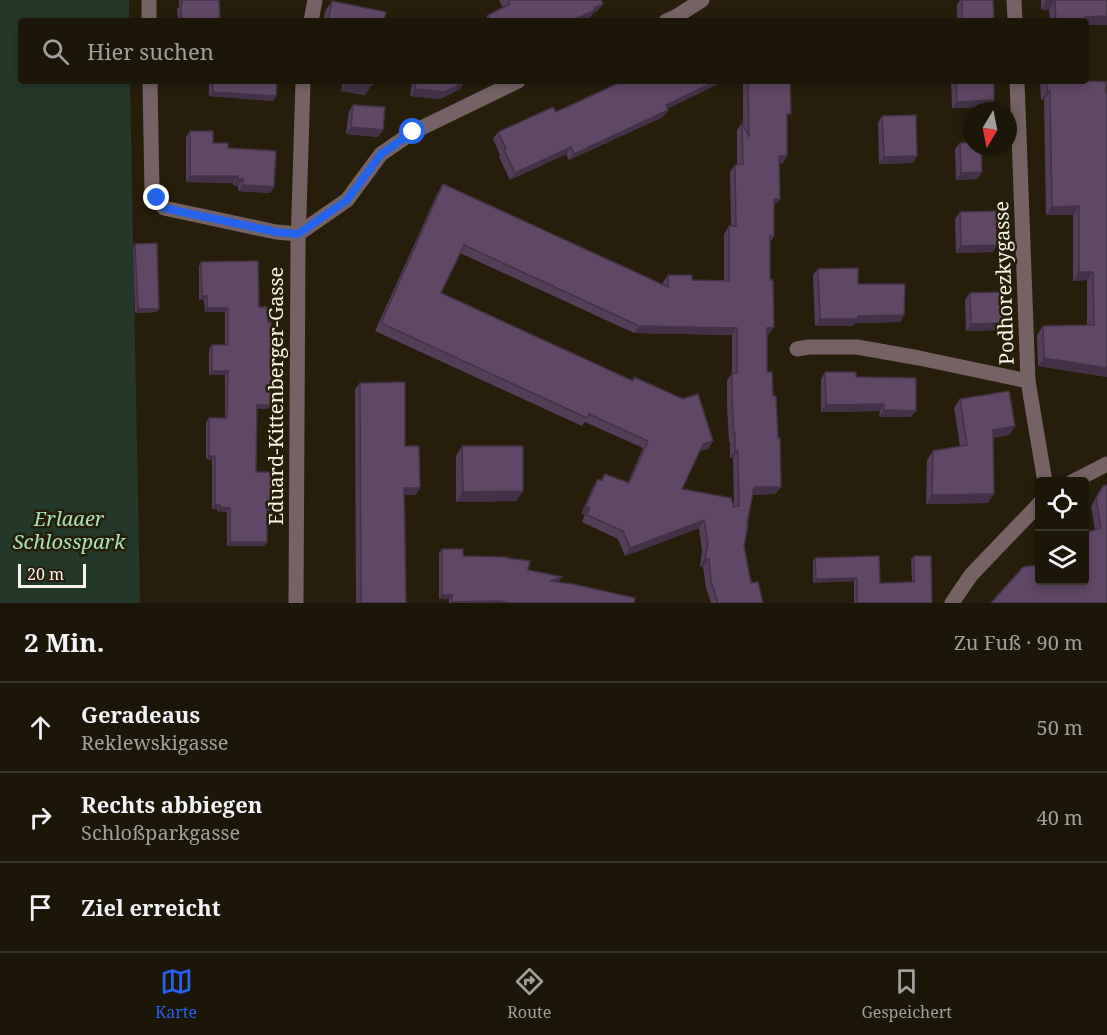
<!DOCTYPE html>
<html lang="de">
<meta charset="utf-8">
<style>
:root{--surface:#1c1608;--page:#251f12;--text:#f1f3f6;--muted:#a09f9c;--line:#3a3529;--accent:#2563eb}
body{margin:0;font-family:"Noto Serif",serif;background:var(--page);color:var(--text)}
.controls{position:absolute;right:18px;bottom:18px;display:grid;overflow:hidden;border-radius:6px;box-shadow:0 3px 9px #0003}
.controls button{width:54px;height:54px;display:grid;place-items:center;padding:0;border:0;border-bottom:2px solid var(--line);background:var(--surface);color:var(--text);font:30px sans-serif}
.compass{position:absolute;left:963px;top:102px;width:54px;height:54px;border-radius:50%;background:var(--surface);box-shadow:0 3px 9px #0003;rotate:190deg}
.scale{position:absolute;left:18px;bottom:15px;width:68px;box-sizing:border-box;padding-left:6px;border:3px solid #f9f4e8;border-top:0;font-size:16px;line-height:21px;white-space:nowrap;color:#f9f4e8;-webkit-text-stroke:4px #261e0a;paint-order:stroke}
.stop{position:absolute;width:18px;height:18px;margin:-14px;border:4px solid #2563eb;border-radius:50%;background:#fff}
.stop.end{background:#2563eb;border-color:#fff;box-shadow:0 2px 6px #0008}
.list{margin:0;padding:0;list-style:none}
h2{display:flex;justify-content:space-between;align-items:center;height:78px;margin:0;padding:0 24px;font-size:26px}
h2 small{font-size:20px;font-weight:400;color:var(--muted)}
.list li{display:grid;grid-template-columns:39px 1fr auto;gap:18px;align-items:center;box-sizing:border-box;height:90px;padding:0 24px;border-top:2px solid var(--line)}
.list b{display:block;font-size:22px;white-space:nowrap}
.list p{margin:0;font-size:20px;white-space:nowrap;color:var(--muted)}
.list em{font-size:20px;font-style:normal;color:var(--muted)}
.icon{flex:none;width:33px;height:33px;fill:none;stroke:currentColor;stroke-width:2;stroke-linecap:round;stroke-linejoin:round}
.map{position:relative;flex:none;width:1107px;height:603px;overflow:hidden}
.search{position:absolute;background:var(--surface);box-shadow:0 3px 9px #0003;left:18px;right:18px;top:18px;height:66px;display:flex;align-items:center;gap:15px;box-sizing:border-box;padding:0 21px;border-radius:6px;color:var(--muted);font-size:22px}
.sheet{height:348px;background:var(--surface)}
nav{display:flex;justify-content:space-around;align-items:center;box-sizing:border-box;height:84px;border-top:2px solid var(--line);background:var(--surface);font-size:16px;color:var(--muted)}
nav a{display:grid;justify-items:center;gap:3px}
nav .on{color:var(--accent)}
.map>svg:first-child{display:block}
.green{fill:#243829}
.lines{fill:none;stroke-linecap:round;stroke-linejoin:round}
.minor{stroke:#766264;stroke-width:15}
.wall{fill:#533d57;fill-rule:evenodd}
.shaded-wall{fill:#433247}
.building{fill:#604765;stroke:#433247;stroke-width:1.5;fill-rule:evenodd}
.route{stroke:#2563eb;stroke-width:8}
.labels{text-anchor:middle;stroke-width:5;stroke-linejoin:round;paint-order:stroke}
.street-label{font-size:20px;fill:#f9f4e8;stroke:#261e0a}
.park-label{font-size:20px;font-style:italic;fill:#a7e4b7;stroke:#261e0a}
</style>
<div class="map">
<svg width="1107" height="603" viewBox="0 0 1107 603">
<rect width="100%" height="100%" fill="#261e0a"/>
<path class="green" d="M0,0H129V21H21V81H130L140,603H0Z"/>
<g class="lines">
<path class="minor" d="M149,0V21
M1014,0L1015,21
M311,21L315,0
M666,21L677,16L702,0
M150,81L152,191L164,208L276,232L298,234
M1017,81L1028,381L1045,482
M298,234L347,200L381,154L413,132L518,81
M797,349L809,347H857L919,358L1028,381
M1072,482L1107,464
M296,603L298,245L303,81
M952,603L971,575L1040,503"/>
</g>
<path class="wall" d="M179,0H219L220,21H178L177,9L179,7Z
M499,0H601L603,4L597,11L593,13L590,18L583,21H484L488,15L503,8Z
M960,0H993L994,21H957V5Z
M1041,0H1107V25H1086V21H1050L1049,10H1041Z
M332,1L384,21H323L325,11Z
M209,81H277L273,101L209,96Z
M343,81H373L372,85L365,95L341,91Z
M412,81H465L460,89L440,99L410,96Z
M623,81H719L716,85L667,109L668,110L663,117L569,160L566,154L510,180L499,157L500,155L493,139L498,132L556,112Z
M743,81H790L787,119V156L782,164L779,163L774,206V236L770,242V280L774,327L768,335H767V372L773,396L778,438L781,487L775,494L753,495L747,524L744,546L751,583L763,603H711L706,588L703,567H700L702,551L699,528L625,556L618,539L582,522L585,515L581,514L593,487L598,479L601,480L605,474L628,482L643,448L585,422L582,426L375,331L438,192L443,184L663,285V282L668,275L692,280H724V234L729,226H731L730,172L735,165H737V130L742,123L743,125ZM460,253L634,333L732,335V374L727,380V405L729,442H730V458H733L734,507L682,489L700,451L708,449L713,441L634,377L632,381L441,293Z
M951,81H994V100L989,107L952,108Z
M1040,81H1087L1107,377L1038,366L1037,335L1043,326L1087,325V280L1073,281V215H1046L1044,100H1041Z
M353,105L383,130L378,137L346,134L349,111Z
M882,116L913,163L879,164L878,123Z
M190,131L213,143L228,148L270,193L238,191V186L233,185V183L186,182V137Z
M960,143L982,172L977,179L956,180L955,149Z
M960,212L997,245L993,252L956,253L955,219Z
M135,244L157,312L135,313L133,247Z
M201,262L259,307L268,409H257L256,472L274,507L272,511H267V542L264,546H227V512L217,511V509H212V460L206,459V422L209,418H225V375H209V349L212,345H225V312H205L204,300H199V266Z
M818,269L858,284L904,315L900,322L855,323L853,326H815L813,275Z
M970,293L1003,323L999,330L966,331L965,300Z
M825,372L856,377L911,417H879L880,411L821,412V379Z
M360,383L405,446L420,488L415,495H405L406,603H356L355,389Z
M960,399L1015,426L1009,435L993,438L988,503L926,504L927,460L933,451L960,446L954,408Z
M462,446L523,491L516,501L456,502V456Z
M1103,486L1107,603L1040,580L1095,530L1091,506Z
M442,549L463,556L507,558L528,570L559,581L556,582L634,603H449V599H439V553Z
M914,556L932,603H854V581L813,583V561L815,558L880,583L912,582L911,559Z"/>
<path class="shaded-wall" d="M1047,1H1055L1049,10H1041Z
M603,4L597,11L593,13L590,18L583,21H572Z
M1107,16V25H1086V21H1082L1085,17Z
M348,81L372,85L365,95L341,91Z
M716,81H719L716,85L661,112L666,105Z
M465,82L460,89L440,99L410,96L415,89Z
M1047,91H1050L1044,100H1041Z
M213,92L276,96L273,101L209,96Z
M994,100L989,107L952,108L957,102Z
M668,110L663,117L569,160L574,154Z
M351,127L383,130L378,137L346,134Z
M571,147L566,154L510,180L515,173Z
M779,156H787L782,164L774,163Z
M917,156L913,163L879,164L884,157Z
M982,172L977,179L956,180L961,173Z
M190,176H238L233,183L186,182Z
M238,179H243L238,186L233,185Z
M243,185L274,187L270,193L238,191Z
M774,199H780L774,206H768Z
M1079,206L1073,215H1046L1052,207Z
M997,245L993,252L956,253L961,246Z
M1079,272H1093L1087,280L1073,281Z
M202,296H207L204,300H199Z
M207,308H228L225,312H205Z
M138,309H159L157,312L135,313Z
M904,315L900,322L855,323L853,326H815L820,319L858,316Z
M1003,323L999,330L966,331L971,324Z
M639,326L737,328L732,335L634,333Z
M774,327L768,335H761L767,328Z
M1044,358L1107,368V377L1038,366Z
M212,371H228L225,375H209Z
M884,404L880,411L821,412L826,405Z
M257,405H271L268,409H254Z
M884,410L916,411L911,417H879Z
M1015,426L1009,435L987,439L993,430Z
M713,441L708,449L698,452L703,444Z
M735,451H738L733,458H730Z
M209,456H215L212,460L206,459Z
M754,487H781L775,494L749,495Z
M404,488H420L415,495H400Z
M523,491L516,501L456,502L463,492Z
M994,494L988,503L926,504L932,495Z
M215,505H220L217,509H212Z
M586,506L590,508L585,515L581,514Z
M220,507L230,508L227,512L217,511Z
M267,507H274L272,511H264Z
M704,520L699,528L625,556L630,548Z
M230,542H267L264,546H227Z
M705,559H709L703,567H700Z
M562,577L559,581L547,585L550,581Z
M857,578L854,581L813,583L816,579Z
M442,595H452L449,599H439Z
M500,601L509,603H452V602Z"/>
<path class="building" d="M182,0H219L220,21H181V4H182Z
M508,0H601L603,4L594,8L595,10L572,21H491L488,15L510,4Z
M962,0H993L994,21H962Z
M1047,0H1107V16L1085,17V21H1056L1055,1H1047Z
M332,1L386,12L384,21H328Z
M1086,46L1087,81L1106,82V93H1107V368L1044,358L1043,326L1094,325L1093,272H1079V206L1052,207L1050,91H1047V81H1086Z
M213,81H277L276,96L213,92Z
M348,81H373L372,85Z
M416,81H465V82L445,92L415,89Z
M623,81H716L666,105L668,110L574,154L571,147L515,173L504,150L506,149L498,132L553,107L556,112Z
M748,81H790L791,114H787V156H779L780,199H774V236H770V280H773L774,327L767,328V372H772L773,396H776L778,438H780L781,487H754L747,524H748L744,546L751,583L758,582L763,603H718L711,581L709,559H705L708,544L704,520L630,548L623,531L587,515L590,508L586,506L598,479L602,481L605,474L629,483L648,441L589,414L587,418L381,323L443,184L668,287V275H692V280L729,281V226H736L735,165L743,164L742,123L749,137ZM464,245L639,326L737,328V373H732V397L734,435L735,434V451H738L739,506L734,507L731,498L682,489L703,444L713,441L698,394L683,399L634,377L633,381L441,293Z
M956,81H994V100L957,102Z
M353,105L385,107L383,130L351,127Z
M916,115L917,156L884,157L882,116Z
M190,131H213V143H228V148L276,151L274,187L243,185V179H238V176H190Z
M972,142V147H981L982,172L961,173L960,143Z
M996,211L997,245L961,246L960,212Z
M157,243L159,309H138L135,244Z
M258,261L259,307H267L268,322H271V405H257L256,472H274V507H267V542H230V508L220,507V505H215V456H209V418H227L228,371H212V345H228V308H207V296H202L201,262Z
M858,268V284H905L904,315L858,316L857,319H820L818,269Z
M1002,292L1003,323L971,324L970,293Z
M825,372H856V377L916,378V411L884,410V404L826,405Z
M405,382V446H419L420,488H404L406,603H361L360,383Z
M1009,391L1015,426L993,430L994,494L932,495L933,451L967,445L960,399Z
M462,446H523V491L463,492Z
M1107,485V603H991L1023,567L1040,565V580H1084V533L1101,528L1096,498L1103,486Z
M442,549H463V556L507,557V558L530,561L528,570L562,577L550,581L573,584L635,598L634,603H509L500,601L452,602V595H442Z
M879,556L880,583L914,582V556H931L932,603H857V578L816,579L815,558Z"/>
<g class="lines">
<path class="route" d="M157,198L164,208L276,232L298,234L347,200L381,154L413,132"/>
</g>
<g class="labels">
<g class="street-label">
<text transform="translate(1004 283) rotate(-92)" y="7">Podhorezkygasse</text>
<text transform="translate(276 396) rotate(-90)" y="7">Eduard-Kittenberger-Gasse</text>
</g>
<g class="park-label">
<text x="69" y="526">Erlaaer<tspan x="69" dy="23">Schlosspark</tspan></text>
</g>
</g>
</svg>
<div class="controls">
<button><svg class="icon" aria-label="locate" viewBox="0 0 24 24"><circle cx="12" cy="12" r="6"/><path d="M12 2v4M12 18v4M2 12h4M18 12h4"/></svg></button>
<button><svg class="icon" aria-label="layers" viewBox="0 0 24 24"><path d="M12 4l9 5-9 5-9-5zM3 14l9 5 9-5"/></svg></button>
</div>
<svg class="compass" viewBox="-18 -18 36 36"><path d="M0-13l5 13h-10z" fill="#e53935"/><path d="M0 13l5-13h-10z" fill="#a09f9c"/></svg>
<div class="scale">20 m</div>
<div class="stop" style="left:413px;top:132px"></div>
<div class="stop end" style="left:157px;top:198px"></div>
<div class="search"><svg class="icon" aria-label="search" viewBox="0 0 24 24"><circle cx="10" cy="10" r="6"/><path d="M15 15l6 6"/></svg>Hier suchen</div>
</div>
<section class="sheet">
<h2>2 Min.<small>Zu Fuß · 90 m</small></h2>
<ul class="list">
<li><svg class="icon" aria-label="ahead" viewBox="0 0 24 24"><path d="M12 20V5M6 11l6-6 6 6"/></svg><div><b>Geradeaus</b><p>Reklewskigasse</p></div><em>50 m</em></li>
<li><svg class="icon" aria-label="right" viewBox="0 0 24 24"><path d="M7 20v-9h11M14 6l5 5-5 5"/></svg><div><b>Rechts abbiegen</b><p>Schloßparkgasse</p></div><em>40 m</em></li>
<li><svg class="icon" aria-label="arrive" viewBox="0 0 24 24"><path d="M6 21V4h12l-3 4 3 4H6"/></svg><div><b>Ziel erreicht</b></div></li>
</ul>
</section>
<nav>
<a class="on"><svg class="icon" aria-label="map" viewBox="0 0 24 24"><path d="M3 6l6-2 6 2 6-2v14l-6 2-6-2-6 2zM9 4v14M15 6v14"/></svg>Karte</a>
<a><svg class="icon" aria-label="directions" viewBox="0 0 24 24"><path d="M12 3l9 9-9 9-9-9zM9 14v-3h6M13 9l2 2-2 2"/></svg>Route</a>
<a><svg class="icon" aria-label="saved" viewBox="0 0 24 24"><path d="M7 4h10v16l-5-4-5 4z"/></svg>Gespeichert</a>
</nav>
